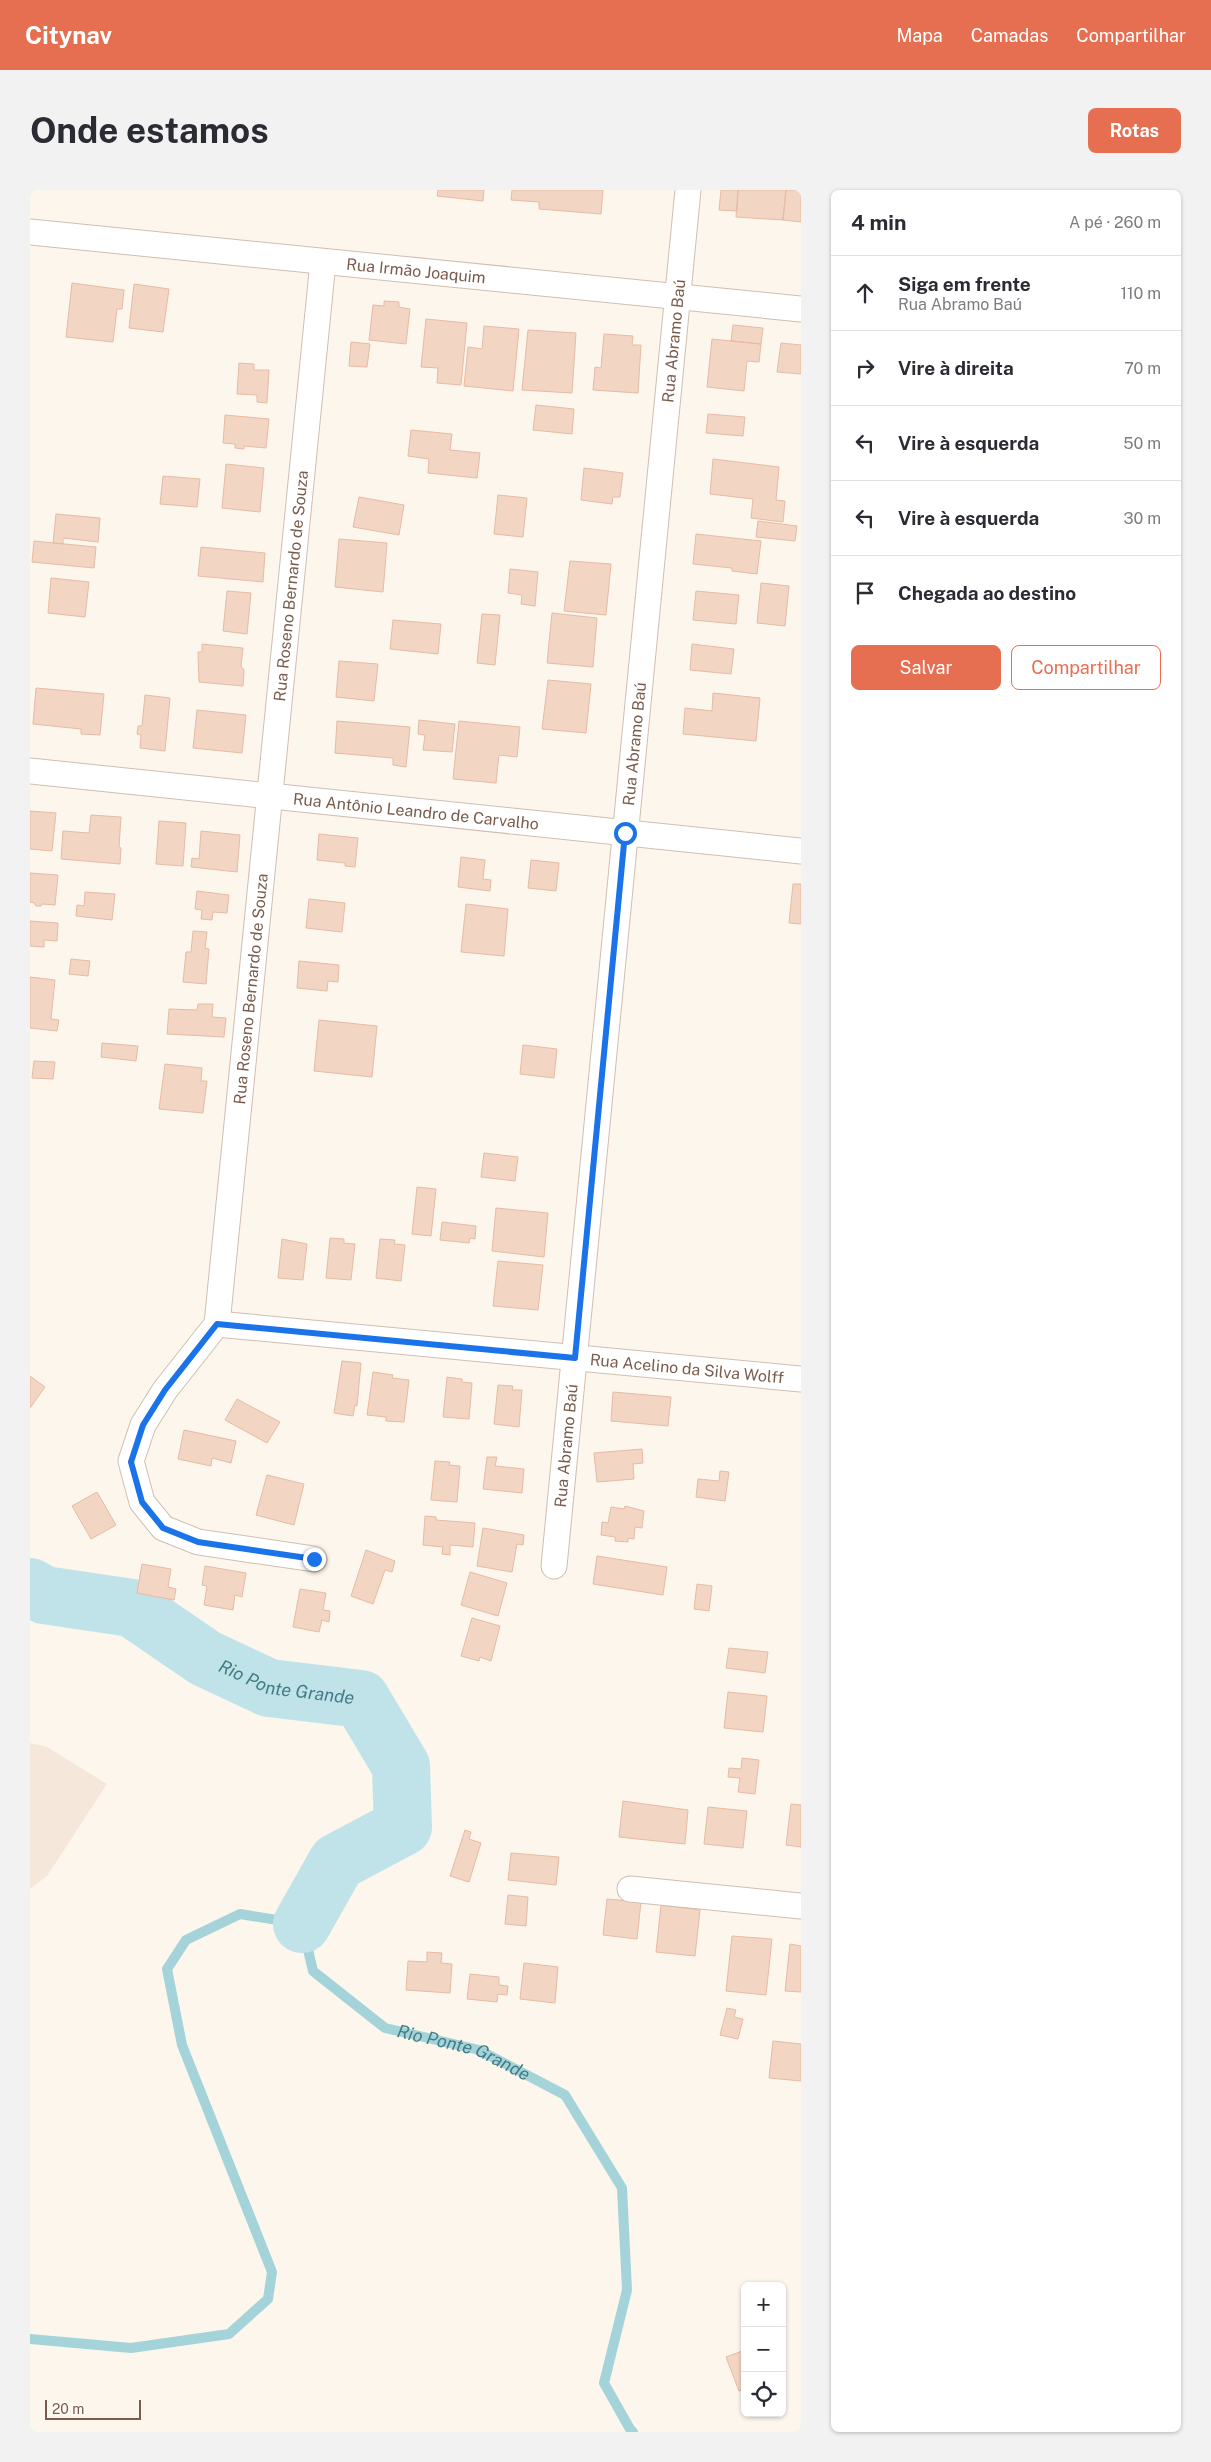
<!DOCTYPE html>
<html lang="pt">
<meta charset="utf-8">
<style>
:root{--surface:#fff;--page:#f2f2f3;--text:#2b2b33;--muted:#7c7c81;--line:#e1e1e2;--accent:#e76f51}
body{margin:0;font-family:"Public Sans",sans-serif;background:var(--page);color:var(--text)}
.controls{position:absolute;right:15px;bottom:15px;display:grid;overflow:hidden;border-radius:8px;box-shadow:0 1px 4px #0004}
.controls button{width:45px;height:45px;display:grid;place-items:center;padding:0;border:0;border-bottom:1px solid var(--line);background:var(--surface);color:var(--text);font:25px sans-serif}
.scale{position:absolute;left:15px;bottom:12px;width:96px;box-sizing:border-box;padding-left:5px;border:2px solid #7a5c4d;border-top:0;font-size:14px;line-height:18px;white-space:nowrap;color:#7a5c4d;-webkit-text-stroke:4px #fffaf3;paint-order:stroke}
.stop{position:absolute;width:15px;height:15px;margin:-11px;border:4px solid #1a73e8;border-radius:50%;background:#fff}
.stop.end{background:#1a73e8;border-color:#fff;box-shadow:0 1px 5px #0008}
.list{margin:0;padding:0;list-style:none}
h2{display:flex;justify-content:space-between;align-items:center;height:65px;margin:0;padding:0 20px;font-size:21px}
h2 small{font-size:16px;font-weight:400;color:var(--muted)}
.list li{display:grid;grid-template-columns:32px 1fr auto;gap:15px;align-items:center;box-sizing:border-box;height:75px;padding:0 20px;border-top:1px solid var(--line)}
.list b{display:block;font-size:19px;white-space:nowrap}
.list p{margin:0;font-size:16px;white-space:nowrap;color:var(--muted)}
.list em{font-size:16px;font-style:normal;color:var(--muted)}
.actions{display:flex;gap:10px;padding:15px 20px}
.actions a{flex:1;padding:11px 0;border:1px solid var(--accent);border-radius:8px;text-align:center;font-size:18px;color:var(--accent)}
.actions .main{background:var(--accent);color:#fff}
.icon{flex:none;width:28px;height:28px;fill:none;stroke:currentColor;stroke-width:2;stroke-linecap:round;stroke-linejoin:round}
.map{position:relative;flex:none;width:771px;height:2242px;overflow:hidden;border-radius:8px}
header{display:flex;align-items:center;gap:30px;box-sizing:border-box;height:70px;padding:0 25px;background:var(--accent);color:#fff}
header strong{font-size:24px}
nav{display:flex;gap:28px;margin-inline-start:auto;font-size:18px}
.intro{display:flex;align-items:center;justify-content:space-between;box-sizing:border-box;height:120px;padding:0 30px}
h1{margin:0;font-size:35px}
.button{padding:12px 22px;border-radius:8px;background:var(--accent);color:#fff;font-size:18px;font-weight:700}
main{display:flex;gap:30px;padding:0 30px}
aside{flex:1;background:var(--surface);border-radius:8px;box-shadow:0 1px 4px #0004}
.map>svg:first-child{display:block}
.residential{fill:#f5e8da}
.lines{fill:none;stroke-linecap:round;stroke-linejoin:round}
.stream{stroke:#a5d3da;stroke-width:10}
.river{stroke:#bfe3e8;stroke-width:58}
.building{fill:#f3d5c3;stroke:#e6bba3}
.minor-casing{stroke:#d1beb0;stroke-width:27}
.minor{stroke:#fff;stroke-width:25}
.route{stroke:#1a73e8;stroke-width:6}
.labels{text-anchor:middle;stroke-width:4.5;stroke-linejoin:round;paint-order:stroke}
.street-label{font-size:16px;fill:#7a5c4d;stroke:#fffaf3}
.water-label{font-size:18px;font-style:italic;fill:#437c86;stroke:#fffaf3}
</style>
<header>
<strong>Citynav</strong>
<nav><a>Mapa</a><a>Camadas</a><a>Compartilhar</a></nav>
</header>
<div class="intro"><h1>Onde estamos</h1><a class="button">Rotas</a></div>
<main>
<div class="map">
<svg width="771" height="2242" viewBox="0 0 771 2242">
<rect width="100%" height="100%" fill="#fdf6ec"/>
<path class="residential" d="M0,1553L17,1557L77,1594L17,1686L0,1699Z"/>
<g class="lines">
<path class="stream" id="s1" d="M0,2149L101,2158L199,2144L238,2109L242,2082L152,1855L137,1779L156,1750L210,1724L272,1734L283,1781L355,1838L449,1860L535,1905L592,1998L597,2100L574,2193L600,2239L603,2242"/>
<path class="river" id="s2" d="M0,1397L14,1405L102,1418L175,1468L239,1498L331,1509L371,1576L373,1637L307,1672L272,1734"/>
</g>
<path class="building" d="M408,0H454L453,11L407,6Z
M482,0H573L571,24L509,19V12L481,10Z
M691,0H708L707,21L689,20Z
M708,0H756L753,30L706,27Z
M756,0H771V32L753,30Z
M42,93L94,100L92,119H87L83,152L36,147Z
M104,94L139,99L133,142L99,138Z
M354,111L369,112V117L380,119L376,154L339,150L343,115L354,116Z
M396,129L437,133L431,195L407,193L408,178L391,177Z
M703,135L733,138L731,154L701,151Z
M454,136L489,139L483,201L434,196L438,157L452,159Z
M498,140L546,143L542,203L492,200Z
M574,144L603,146L602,155H611L608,203L563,200L565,177L571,178Z
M682,149L731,154L729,172L717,171L714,201L677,197Z
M321,152L340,154L337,177L319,176Z
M751,153L771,155V184L747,182Z
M209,173L224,174V180H239L237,213L227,212V205L207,204Z
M506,215L544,219L542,244L503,240Z
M678,224L715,227L713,246L676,243Z
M195,225L239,229L236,258L214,256V259L205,258V254L193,253Z
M381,240L422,244L420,260L450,263L447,288L398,283L399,269L378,266Z
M683,269L749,277L746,310L755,311L753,332L721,328L723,309L680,304Z
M196,274L234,278L230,322L192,318Z
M554,278L593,283L590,307H583L582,314L551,310Z
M133,286L170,289L167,317L130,314Z
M468,305L497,308L493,347L464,344Z
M329,307L374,315L369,345L323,337Z
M26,324L70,328L68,352L33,348V354L23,353Z
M728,331L767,336L765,351L726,347Z
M666,344L731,351L727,384L702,381V378L663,374Z
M309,349L357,353L353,402L305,397Z
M4,351L66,357L64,378L2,372Z
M171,357L235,363L233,392L168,386Z
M540,371L581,374L576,425L534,421Z
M480,379L508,382L505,416L491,414L492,405L478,403Z
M21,388L59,392L55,427L18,423Z
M731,393L759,396L755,436L727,433Z
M197,401L221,403L217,444L193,441Z
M666,401L709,405L706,434L663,430Z
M522,423L567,428L563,477L517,473Z
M452,424L470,425L465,475L447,473Z
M363,430L411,434L408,464L360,459Z
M172,454L213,458L211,476L214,480L213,496L169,492L168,462H172Z
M662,454L704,459L701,484L660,480Z
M309,471L348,474L344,511L306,507Z
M518,490L561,494L556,543L512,539Z
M6,498L74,504L70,545L51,544V539L3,534Z
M683,503L730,508L726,551L653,544L655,518L682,521Z
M115,505L140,508L135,561L110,558L111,545L107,544L108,536H112Z
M167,520L216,525L212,563L163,558Z
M389,530L425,534L422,562L393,560L395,545L388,544Z
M307,531L380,537L376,577L363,575V568L305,563Z
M429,531L490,537L487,567L469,565L466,593L423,589Z
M0,621L26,623L22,661L0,659Z
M61,625L91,627L89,657L91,658L90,674L31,669L33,641L59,643Z
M129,631L156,633L153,676L126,674Z
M171,641L210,645L207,682L161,677L162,668L169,669Z
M289,644L328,648L325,677L315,676V673L287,670Z
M431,667L455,670L453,689L461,690L460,701L428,697Z
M501,670L529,673L526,701L498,698Z
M0,683L28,685L25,715L12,714L11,716H6L4,713L0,712Z
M763,694H771V734L759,733Z
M167,701L199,705L197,723L183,722L182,730L171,729L172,720L165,719Z
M55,702L85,704L82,730L46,726L47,715L54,716Z
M279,709L315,713L312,742L276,738Z
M436,714L478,719L474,766L431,762Z
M0,731L28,733L27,751L14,750V757L0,756Z
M163,741L177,742L175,758L179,759L176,794L153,792L156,762H161Z
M41,769L60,771L58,786L39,784Z
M269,771L309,775L308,792L298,791L297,801L267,798Z
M0,787L25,790L21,829L29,830L27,841L0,838Z
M168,814H183L182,827L196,828L194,847L137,844L139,819L167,820Z
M289,830L347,836L342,887L284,881Z
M72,853L108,856L106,871L71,867Z
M493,855L527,859L524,888L490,884Z
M4,871L25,872L23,889L2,888Z
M135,874L172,878L171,891H177L173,923L129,919Z
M454,963L488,967L485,991L451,987Z
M387,997L406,999L401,1046L382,1044Z
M466,1018L518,1023L514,1067L462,1061Z
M412,1032L446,1036L445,1049L440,1048L439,1053L410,1050Z
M300,1048L314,1049V1053L325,1054L321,1090L296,1088Z
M252,1049L277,1054L273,1090L248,1088Z
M350,1049L365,1050L364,1054L375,1055L371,1091L346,1088Z
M468,1071L513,1075L508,1120L463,1116Z
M312,1171L331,1173L327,1216L325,1215L323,1226L304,1223Z
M343,1182L363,1185L362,1188L379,1190L374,1232L356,1231V1227L337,1225Z
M0,1186L15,1197L0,1218Z
M417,1187L432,1189V1192L442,1193L439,1229L413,1227Z
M468,1195L483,1196L482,1200H492L489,1237L464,1234Z
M583,1202L641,1207L638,1236L581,1231Z
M207,1209L250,1232L237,1253L195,1230Z
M154,1240L206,1251L201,1273L182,1268L181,1276L148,1269Z
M612,1259L613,1273L603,1274L604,1289L567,1292L564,1263Z
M457,1267H467L465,1276L494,1279L492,1303L453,1299Z
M405,1271L420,1272L419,1275L430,1276L427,1312L401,1310Z
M690,1281L699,1282L695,1311L666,1307L668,1289L689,1291Z
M237,1285L274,1294L264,1335L226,1325Z
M67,1302L86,1335L61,1349L42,1316Z
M595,1316L614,1321L612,1338L605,1337L604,1349L598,1348V1352L585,1351V1347L571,1345L572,1332L578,1333L581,1317L594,1319Z
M395,1326L406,1327V1330L445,1333L443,1357L420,1355V1365L412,1364L413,1357L393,1355Z
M453,1338L494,1345L493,1355L487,1354L482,1382L447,1376Z
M336,1360L365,1371L362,1382L355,1380L343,1414L321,1406Z
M567,1366L637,1377L633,1405L563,1394Z
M112,1374L141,1379L138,1397L146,1399L144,1410L107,1403Z
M175,1376L216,1383L212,1407L205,1405L203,1420L174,1415L177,1396L172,1395Z
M440,1382L477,1393L468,1426L431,1415Z
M667,1394L682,1396L679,1421L664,1419Z
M270,1399L296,1403L293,1420L300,1421L299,1432L292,1430L289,1442L263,1437Z
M442,1428L470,1436L461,1471L450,1467L449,1471L431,1466Z
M699,1458L738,1462L735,1483L696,1478Z
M698,1502L737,1506L733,1542L694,1538Z
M712,1568L729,1570L725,1604L708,1602L710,1588L698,1587L699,1578L711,1579Z
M593,1611L658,1620L655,1654L589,1647Z
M761,1614L771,1615V1657L756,1655Z
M678,1617L717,1621L713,1658L674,1654Z
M435,1640L441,1642L439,1649L451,1653L439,1692L420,1686Z
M481,1663L529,1667L526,1695L478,1690Z
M478,1705L498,1707L496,1736L475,1734Z
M577,1709L611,1712L607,1749L573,1745Z
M631,1715L670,1720L665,1766L626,1762Z
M702,1746L742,1749L736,1805L696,1801Z
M760,1754L771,1756V1802L755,1801Z
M397,1762L412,1763L411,1773L422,1774L420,1803L376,1800L378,1771L397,1772Z
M494,1773L528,1777L525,1813L490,1809Z
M440,1784L469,1787V1795L478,1796L477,1805L468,1804L467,1812L437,1809Z
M697,1818L706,1820L704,1827L713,1829L708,1849L690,1845Z
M743,1851L771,1854V1891L739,1888Z
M715,2160V2199L709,2201L696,2167Z"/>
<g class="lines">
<defs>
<g id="minor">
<path id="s3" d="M0,42L771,119"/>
<path id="s4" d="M0,581L771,661"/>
<path id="s5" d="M187,1134L771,1189"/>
<path id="s6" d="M284,1369L168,1352L133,1338L112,1312L101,1271L113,1235L135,1200L187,1134L293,72"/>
<path id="s7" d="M524,1376L658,0"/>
<path d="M600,1699L771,1716"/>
</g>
</defs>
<use href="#minor" class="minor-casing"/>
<use href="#minor" class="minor"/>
</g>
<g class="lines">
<path class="route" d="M284,1369L168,1352L133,1338L112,1312L101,1272L113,1235L135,1200L187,1134L545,1168L595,643"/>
</g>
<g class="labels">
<g class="street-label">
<text dy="6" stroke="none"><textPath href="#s3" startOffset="388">Rua Irmão Joaquim</textPath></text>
<text dy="6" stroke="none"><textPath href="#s7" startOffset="1231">Rua Abramo Baú</textPath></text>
<text dy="6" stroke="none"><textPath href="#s6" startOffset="1136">Rua Roseno Bernardo de Souza</textPath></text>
<text dy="6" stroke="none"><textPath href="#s7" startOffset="826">Rua Abramo Baú</textPath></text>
<text dy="6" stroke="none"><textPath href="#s4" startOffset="388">Rua Antônio Leandro de Carvalho</textPath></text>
<text dy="6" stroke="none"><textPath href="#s6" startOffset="731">Rua Roseno Bernardo de Souza</textPath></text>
<text dy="6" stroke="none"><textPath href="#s5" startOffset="472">Rua Acelino da Silva Wolff</textPath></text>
<text dy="6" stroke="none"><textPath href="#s7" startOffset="121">Rua Abramo Baú</textPath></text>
</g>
<g class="water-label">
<text dy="6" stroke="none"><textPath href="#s2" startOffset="280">Rio Ponte Grande</textPath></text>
<text dy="6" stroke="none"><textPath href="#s1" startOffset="982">Rio Ponte Grande</textPath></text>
</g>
</g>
</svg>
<div class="controls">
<button>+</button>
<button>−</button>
<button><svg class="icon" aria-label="locate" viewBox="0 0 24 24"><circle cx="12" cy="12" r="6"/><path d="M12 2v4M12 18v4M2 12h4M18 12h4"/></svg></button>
</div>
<div class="scale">20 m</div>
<div class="stop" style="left:595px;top:643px"></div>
<div class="stop end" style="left:284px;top:1369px"></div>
</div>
<aside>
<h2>4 min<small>A pé · 260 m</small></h2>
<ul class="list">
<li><svg class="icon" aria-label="ahead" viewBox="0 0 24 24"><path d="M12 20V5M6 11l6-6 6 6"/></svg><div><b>Siga em frente</b><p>Rua Abramo Baú</p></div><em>110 m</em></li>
<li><svg class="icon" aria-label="right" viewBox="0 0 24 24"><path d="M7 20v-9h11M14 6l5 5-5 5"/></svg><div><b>Vire à direita</b></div><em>70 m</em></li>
<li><svg class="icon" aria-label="left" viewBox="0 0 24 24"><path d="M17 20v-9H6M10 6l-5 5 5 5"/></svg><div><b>Vire à esquerda</b></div><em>50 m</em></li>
<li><svg class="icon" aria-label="left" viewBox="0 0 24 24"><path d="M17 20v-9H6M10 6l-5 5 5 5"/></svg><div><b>Vire à esquerda</b></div><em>30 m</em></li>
<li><svg class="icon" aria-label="arrive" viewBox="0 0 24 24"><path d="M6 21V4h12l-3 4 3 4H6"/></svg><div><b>Chegada ao destino</b></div></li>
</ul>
<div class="actions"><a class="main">Salvar</a><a>Compartilhar</a></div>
</aside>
</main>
